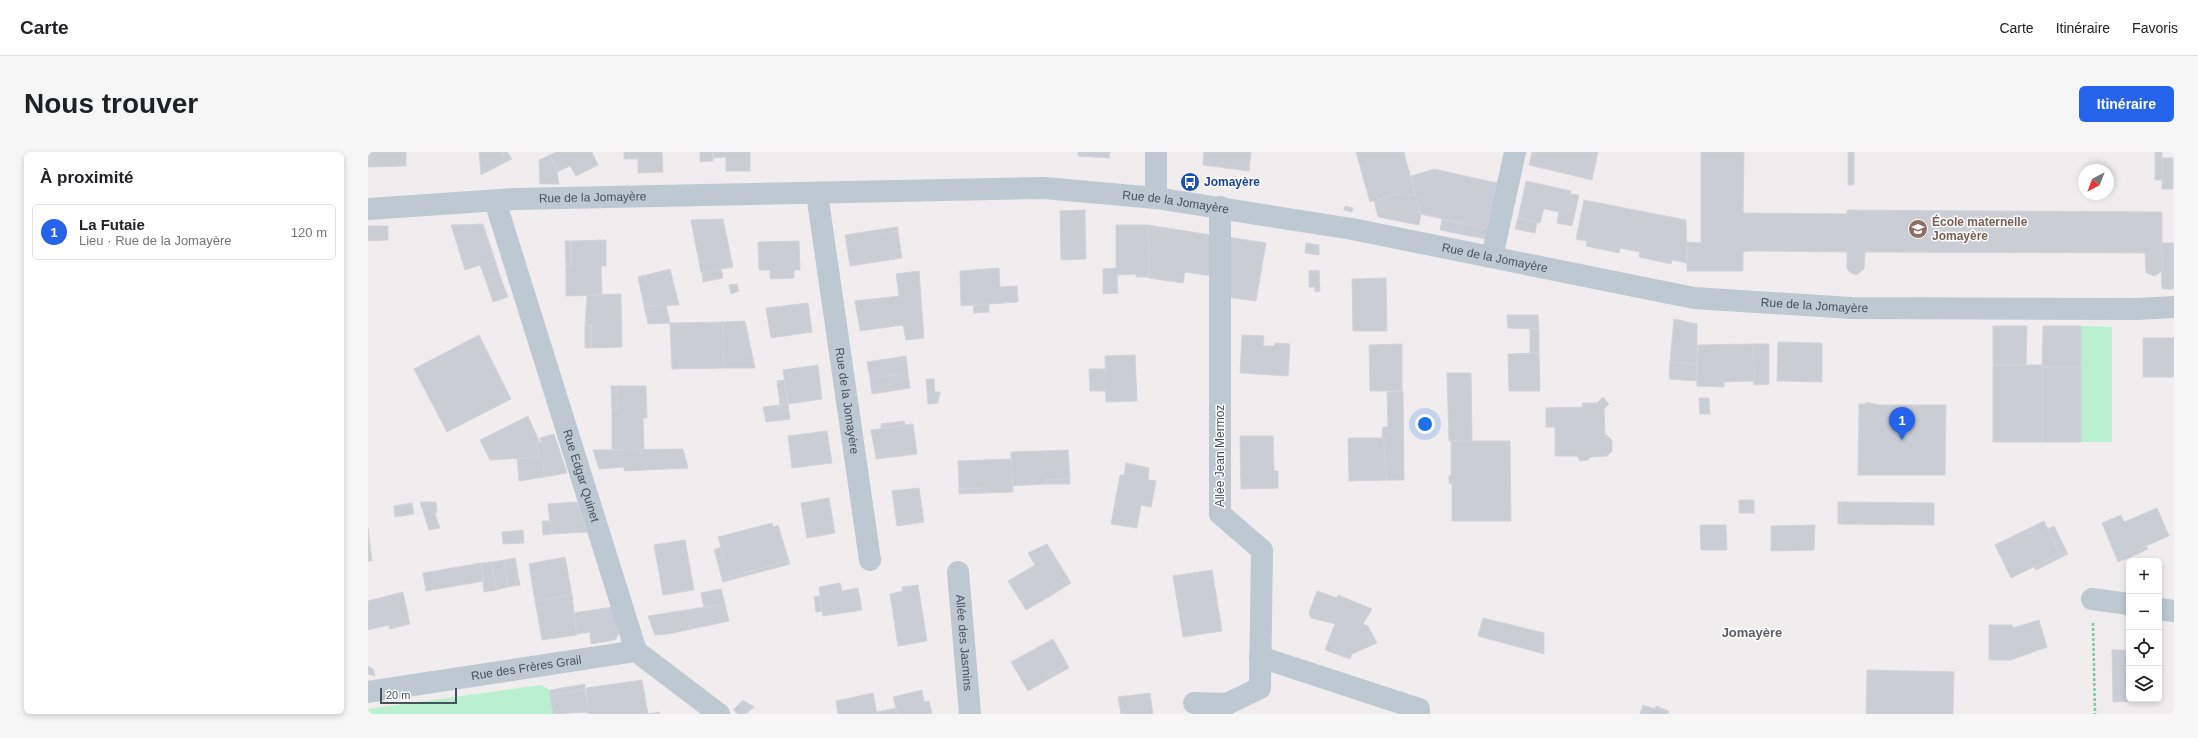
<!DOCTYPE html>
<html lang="fr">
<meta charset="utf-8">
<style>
:root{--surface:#fff;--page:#f6f6f6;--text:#202124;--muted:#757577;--line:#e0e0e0;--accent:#2563eb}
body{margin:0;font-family:Arial,sans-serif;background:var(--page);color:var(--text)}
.controls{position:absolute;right:12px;bottom:12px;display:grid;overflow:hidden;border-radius:6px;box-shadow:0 2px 6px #0003}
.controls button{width:36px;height:36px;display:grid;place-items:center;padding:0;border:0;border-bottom:1px solid var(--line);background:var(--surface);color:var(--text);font:20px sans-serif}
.compass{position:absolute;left:1710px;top:12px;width:36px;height:36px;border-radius:50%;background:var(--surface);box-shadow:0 2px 6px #0003;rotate:222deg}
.scale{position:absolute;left:12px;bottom:10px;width:77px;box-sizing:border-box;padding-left:4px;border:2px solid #45515c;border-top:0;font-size:11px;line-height:14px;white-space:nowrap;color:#45515c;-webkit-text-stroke:3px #fff;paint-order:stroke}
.you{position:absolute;left:1057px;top:272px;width:14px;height:14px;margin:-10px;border:3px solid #fff;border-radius:50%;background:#1a73e8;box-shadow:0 0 0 6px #1a73e833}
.badge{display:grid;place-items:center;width:26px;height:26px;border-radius:50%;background:var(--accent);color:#fff;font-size:13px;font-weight:700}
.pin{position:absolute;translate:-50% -33px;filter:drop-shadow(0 1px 2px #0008)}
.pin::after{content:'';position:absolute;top:21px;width:14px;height:12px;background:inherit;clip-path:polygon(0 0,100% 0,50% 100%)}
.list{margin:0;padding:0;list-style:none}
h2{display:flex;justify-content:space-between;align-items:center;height:52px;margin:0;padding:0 16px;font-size:17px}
h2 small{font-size:13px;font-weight:400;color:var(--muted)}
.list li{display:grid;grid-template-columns:26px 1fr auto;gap:12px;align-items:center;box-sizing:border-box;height:56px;margin:0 8px 8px;padding:0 8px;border:1px solid var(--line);border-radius:6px}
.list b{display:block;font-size:15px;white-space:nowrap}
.list p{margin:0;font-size:13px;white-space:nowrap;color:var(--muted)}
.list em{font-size:13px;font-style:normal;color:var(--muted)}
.icon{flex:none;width:22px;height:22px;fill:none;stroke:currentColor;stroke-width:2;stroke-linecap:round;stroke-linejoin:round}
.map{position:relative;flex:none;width:1806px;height:562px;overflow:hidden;border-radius:6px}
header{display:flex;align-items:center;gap:24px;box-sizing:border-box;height:56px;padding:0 20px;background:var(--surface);border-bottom:1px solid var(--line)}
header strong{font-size:19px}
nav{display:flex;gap:22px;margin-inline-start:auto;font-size:14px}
.intro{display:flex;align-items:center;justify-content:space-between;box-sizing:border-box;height:96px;padding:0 24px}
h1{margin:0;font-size:28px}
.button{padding:10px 18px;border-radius:6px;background:var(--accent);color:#fff;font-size:14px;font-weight:700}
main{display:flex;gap:24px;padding:0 24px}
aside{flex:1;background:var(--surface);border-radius:6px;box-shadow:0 2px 6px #0003}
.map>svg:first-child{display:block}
.green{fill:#baf0cf}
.building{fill:#cacdd3;stroke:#d1d4da}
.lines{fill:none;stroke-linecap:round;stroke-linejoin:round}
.path{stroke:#71cfa0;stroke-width:2.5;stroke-dasharray:3 2;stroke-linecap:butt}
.minor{stroke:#bdc8d1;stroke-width:22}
.labels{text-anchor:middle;stroke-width:3;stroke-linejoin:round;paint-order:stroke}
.transit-label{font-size:12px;font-weight:bold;fill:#164399;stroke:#fff;text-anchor:start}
.street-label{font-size:12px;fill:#45515c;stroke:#fff}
.education-label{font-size:12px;font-weight:bold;fill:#785e54;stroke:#fff;text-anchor:start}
.neighbourhood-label{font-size:13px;font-weight:bold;fill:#5a5e63;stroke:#fff}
</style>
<header>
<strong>Carte</strong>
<nav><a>Carte</a><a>Itinéraire</a><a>Favoris</a></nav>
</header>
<div class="intro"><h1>Nous trouver</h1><a class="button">Itinéraire</a></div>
<main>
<aside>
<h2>À proximité<small></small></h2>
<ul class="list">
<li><span class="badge">1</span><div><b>La Futaie</b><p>Lieu · Rue de la Jomayère</p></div><em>120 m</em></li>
</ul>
</aside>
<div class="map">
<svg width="1806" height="562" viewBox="0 0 1806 562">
<rect width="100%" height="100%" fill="#f1edee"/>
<path class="green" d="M1713,174L1744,175V290H1713Z
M173,533L182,538L185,562H0V557Z"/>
<path class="building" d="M0,0H38V14L0,15Z
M111,0H134L136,11L113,23Z
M135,0H139L144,7L136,11Z
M188,0H224L230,13L208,24L202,14L189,20L182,3Z
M256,0H294L295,20L270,21V7H256Z
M332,0H345V9L332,10Z
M345,0H382V19H358V5L345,6Z
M710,0H742L741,6L710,4Z
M836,0H883L881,19L835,13Z
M988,0H1036L1047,42L1041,44L1039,39L1002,50Z
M1164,0H1230L1224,28L1161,13Z
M1333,0H1376L1375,61L1479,62V58L1794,60V119L1787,124L1778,121L1777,101L1497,100L1496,117L1489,123L1483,121L1479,117V100L1382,99L1375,100V119H1319V90L1333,91Z
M1480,0H1486V33H1480Z
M1787,0H1794V28H1787Z
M182,3L189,20L191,32H172L171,8Z
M1794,6H1805V37H1794Z
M1066,17L1129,31L1119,76L1052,62L1043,24Z
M1158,29L1203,39L1202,42L1211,43L1204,74L1189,71L1191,60L1176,57L1172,71L1150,66Z
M1039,39L1041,44L1047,42L1053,62L1051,73L1010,65L1006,49Z
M1216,48L1318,68L1319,111L1304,108L1303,112L1271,105L1272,100L1252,96L1251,101L1218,94L1219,89L1208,87Z
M977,54L985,56L984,60L976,58Z
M717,58L718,107L693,108L692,59Z
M1150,66L1169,70L1167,81L1147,77Z
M355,67L365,115L333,121L323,68Z
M1074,67L1119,76L1117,87L1072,78Z
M115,72L127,108L97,118L83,73Z
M748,73H780L781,125H768V122L749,123L750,141L735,142V117L748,116Z
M780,73L843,83L844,124L817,120L815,131L781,126Z
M0,74H20V88L0,89Z
M530,75V79L516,81L515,77Z
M515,77L516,81L530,79L534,106L482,114L477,83Z
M860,85L898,91L888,149L859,145Z
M238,88V114H233L234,143L198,144V114H203V89Z
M197,89H203V114H198Z
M431,89L432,118H426V126L402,127V118H391L390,90Z
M938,91L951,93V103L937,101Z
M1793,91H1806V137H1794Z
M127,108L132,124L118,129L112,113Z
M631,116L632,135L649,134L650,150L593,154L592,119Z
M302,117L311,153L276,154L270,125Z
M353,117L355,126L335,130L334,121Z
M951,118L952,139L947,140V135H941V119Z
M551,119L556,186L538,188L535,173L492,179L487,149L531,144L528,122Z
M132,124L140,145L125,150L118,129Z
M1018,126L1019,179H985L984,127Z
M369,132L371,139L363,142L361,133Z
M253,142L254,195L223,196V173H217L219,143Z
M440,151L444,180L403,186L398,156Z
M621,152V160L606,161L605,153Z
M298,153L302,171L280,172L276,154Z
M1139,163H1170L1171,177L1140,176Z
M1306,167L1329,172V212L1302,210Z
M377,169L387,216H356L355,170Z
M355,170L356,216L304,217L302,171Z
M217,173H223V196H217Z
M1625,174H1659L1658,213H1625Z
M1675,174H1713V215H1674Z
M1162,176L1171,177V201H1162Z
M111,183L143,247L79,280L46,217Z
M874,183L896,184L895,194H906L907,191L922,192L920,224L872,221Z
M1775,186H1806V225H1775Z
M1410,190L1454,191V230L1409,229Z
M1034,192V239H1002L1001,193Z
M1385,192L1386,229L1356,230V235L1329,234L1330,193Z
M1385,192H1401V232L1386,233Z
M1171,201L1172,239H1141L1140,202Z
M767,203L769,249L738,250L737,204Z
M538,204L540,221L502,226L499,210Z
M1302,210L1329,212V229L1301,227Z
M450,213L454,247L420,252L415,218Z
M1625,213H1675L1674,290H1625Z
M1674,215H1713V290H1674Z
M721,217H737L738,239H722Z
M540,221L542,236L504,242L502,226Z
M1079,221H1103L1104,289H1081Z
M558,227H566L567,240H572L570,251L560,252Z
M416,228L420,252L412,253L409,229Z
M243,234H248L249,257L244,258Z
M248,234H278L279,266H275L276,297L244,298V258L249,257Z
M1035,239L1036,328H1018L1016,286H1014L1015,275H1020L1019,240Z
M1235,245L1241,252L1236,257L1237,282L1244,288V299L1239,304L1223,305L1220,308L1212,309L1209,304H1187V275H1178V256L1215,255L1214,251H1229Z
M1331,246H1341L1342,262H1332Z
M1498,250L1511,253H1578L1577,323H1490L1491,252H1498Z
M420,252L422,267L398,270L395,255Z
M160,264L171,289L169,290L170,305L122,308L112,288Z
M536,269L537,273L513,276V272Z
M545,272L549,302L508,307L503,278Z
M459,279L464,311L424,316L420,284Z
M186,282L199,321L176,325L174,305H170L169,290H173L172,286Z
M872,284H905L906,319H910V336L873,337Z
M980,286H1016L1018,328L981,329Z
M1083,289H1142L1143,369H1084V332L1081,331V324L1083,323Z
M315,297L320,316L256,319V315L231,317L225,298Z
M700,298L702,327L678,328V332L644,334L643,300Z
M174,305L176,325L151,329L149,306Z
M643,307L645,340L618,341L617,336L591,337L590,309Z
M758,311L781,316L780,328L788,329L783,355L773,353L769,376L743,372L752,323H756Z
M702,327V332H678V328Z
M551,336L556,370L529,374L524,339Z
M617,336L618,341L591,342V337Z
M461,346L467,381L439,386L433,351Z
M1371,348H1386V361H1371Z
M52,350H68L69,360L67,362L72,376L61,378Z
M209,350L219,380L183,382L180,352Z
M1470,350H1473V372H1470Z
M1473,350L1566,351V373L1473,372Z
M44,351L46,362L27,365L26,354Z
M1789,356L1801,384L1764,400L1765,404L1750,410L1734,371L1753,363L1756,370Z
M174,369H182L183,382L175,383Z
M1676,369L1692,402L1643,426L1627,393Z
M404,371L405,375L410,373L421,409L354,427L349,408L356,405L350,385Z
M1332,373H1358L1359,398H1333Z
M1447,373L1446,398L1403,399V374Z
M1686,374L1700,402L1668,418L1666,415L1692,402L1680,377Z
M0,376L4,409H0Z
M155,378L156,391L135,392L134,380Z
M317,388L326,438L295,443L286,393Z
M679,392L700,426L681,438L684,443L658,458L640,429L667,413L660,401Z
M1778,394L1780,397L1765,404L1764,400Z
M353,395L356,405L349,408L346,398Z
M197,405L204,443L167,449L161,412Z
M147,406L152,433L140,435L136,408Z
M136,408L140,435L128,438L124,410Z
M421,409L422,412L355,430L354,427Z
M124,410L128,438L116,440L113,411Z
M113,411L116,429L58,439L55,421Z
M844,418L854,479L815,485L805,424Z
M700,426L703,431L684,443L681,438Z
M472,431L474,439L490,436L494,458L455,464L451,435Z
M550,433L559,489L530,494L522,442L535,439L534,435Z
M353,437L357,452L336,456L333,441Z
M949,439L969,446L970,443L1004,457L995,472L1000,474L1009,491L984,502L982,507L957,498L967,472L943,466L941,461Z
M35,440L42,472L22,477L21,473L0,478V449Z
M204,443L209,483L174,488L167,449Z
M452,444L454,459L448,460L446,445Z
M357,452L361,469L300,482L287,483L280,464Z
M245,455L253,478L247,488L223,492L222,480L209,482L205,461Z
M1115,466L1176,481V502L1110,484Z
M1671,468L1679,495L1643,508H1621V473H1644L1645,476Z
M685,487L699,512L679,523L681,527L660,539L643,510Z
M1744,498H1761V547H1774V549L1745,550Z
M699,512L701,516L681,527L679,523Z
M0,514L5,517L7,524L0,522Z
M1499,518L1586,520L1585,562H1498Z
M274,528L280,562L291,560L292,562H220L218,536Z
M217,532V538L182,543V538Z
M217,538L220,560L185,562L182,543Z
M554,538L556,550L561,549L564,562H530L525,545Z
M505,541L509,562H470L468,549Z
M782,541L785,562H753L750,545Z
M375,548L386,555L378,562H370L365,558Z
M1275,553L1287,557L1288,554L1301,559L1300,562H1272Z
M528,556L530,562H509V560Z"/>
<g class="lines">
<path class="path" d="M1725,471L1727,562"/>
<g class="minor">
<path d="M788,0V46"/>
<path id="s1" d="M449,42L502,408"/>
<path id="s2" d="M127,49L268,499L351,562"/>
<path id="s3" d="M0,57L147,47L676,36L788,46L984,77L1326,146L1483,156L1768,157L1806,155"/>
<path d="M1124,105L1147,0"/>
<path id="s4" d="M590,420L602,562"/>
<path d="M1724,447L1761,452"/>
<path d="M1791,457L1806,459"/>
<path d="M892,505L1051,557V562"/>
<path id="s5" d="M0,540L268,499"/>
<path d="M826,551L859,552L892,536L894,398L852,362V55"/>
</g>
</g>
<defs>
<symbol id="bus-disc" viewBox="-11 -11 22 22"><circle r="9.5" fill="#1a4fb4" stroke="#fff"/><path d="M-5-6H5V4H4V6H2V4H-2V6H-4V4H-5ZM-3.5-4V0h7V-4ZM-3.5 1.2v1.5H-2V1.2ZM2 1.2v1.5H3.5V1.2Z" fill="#fff"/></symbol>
<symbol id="school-disc" viewBox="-11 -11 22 22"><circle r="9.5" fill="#8d6e63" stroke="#fff"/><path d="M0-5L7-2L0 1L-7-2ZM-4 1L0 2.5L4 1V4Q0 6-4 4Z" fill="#fff"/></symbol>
</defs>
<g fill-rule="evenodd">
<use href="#bus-disc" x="811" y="19" width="22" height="22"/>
<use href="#school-disc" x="1539" y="66" width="22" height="22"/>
</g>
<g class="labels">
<g class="transit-label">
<text x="836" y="34">Jomayère</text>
</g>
<g class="street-label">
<text dy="4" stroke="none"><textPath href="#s3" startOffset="225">Rue de la Jomayère</textPath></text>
<text dy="4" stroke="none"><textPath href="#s3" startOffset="809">Rue de la Jomayère</textPath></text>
<text dy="4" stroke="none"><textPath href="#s3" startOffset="1133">Rue de la Jomayère</textPath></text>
<text dy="4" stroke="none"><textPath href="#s3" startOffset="1457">Rue de la Jomayère</textPath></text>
<text dy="4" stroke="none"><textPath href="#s1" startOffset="209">Rue de la Jomayère</textPath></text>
<text transform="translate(852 304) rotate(-90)" y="4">Allée Jean Mermoz</text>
<text dy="4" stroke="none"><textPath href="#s2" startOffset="288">Rue Edgar Quinet</textPath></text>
<text dy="4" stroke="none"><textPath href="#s4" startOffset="71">Allée des Jasmins</textPath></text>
<text dy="4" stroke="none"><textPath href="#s5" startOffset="160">Rue des Frères Grail</textPath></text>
</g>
<g class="education-label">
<text x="1564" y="74">École maternelle<tspan x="1564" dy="14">Jomayère</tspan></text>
</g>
<g class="neighbourhood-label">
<text x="1384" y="485">Jomayère</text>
</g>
</g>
</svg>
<div class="controls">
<button>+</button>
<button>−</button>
<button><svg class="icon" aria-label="locate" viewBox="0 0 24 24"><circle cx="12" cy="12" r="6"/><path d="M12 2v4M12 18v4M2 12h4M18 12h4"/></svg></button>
<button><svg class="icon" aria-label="layers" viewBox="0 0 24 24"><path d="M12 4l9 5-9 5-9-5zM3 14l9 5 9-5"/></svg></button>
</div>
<svg class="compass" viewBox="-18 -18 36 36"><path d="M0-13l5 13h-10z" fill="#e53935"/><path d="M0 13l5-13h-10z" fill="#757577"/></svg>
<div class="scale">20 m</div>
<div class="you"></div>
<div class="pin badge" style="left:1534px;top:288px">1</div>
</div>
</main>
